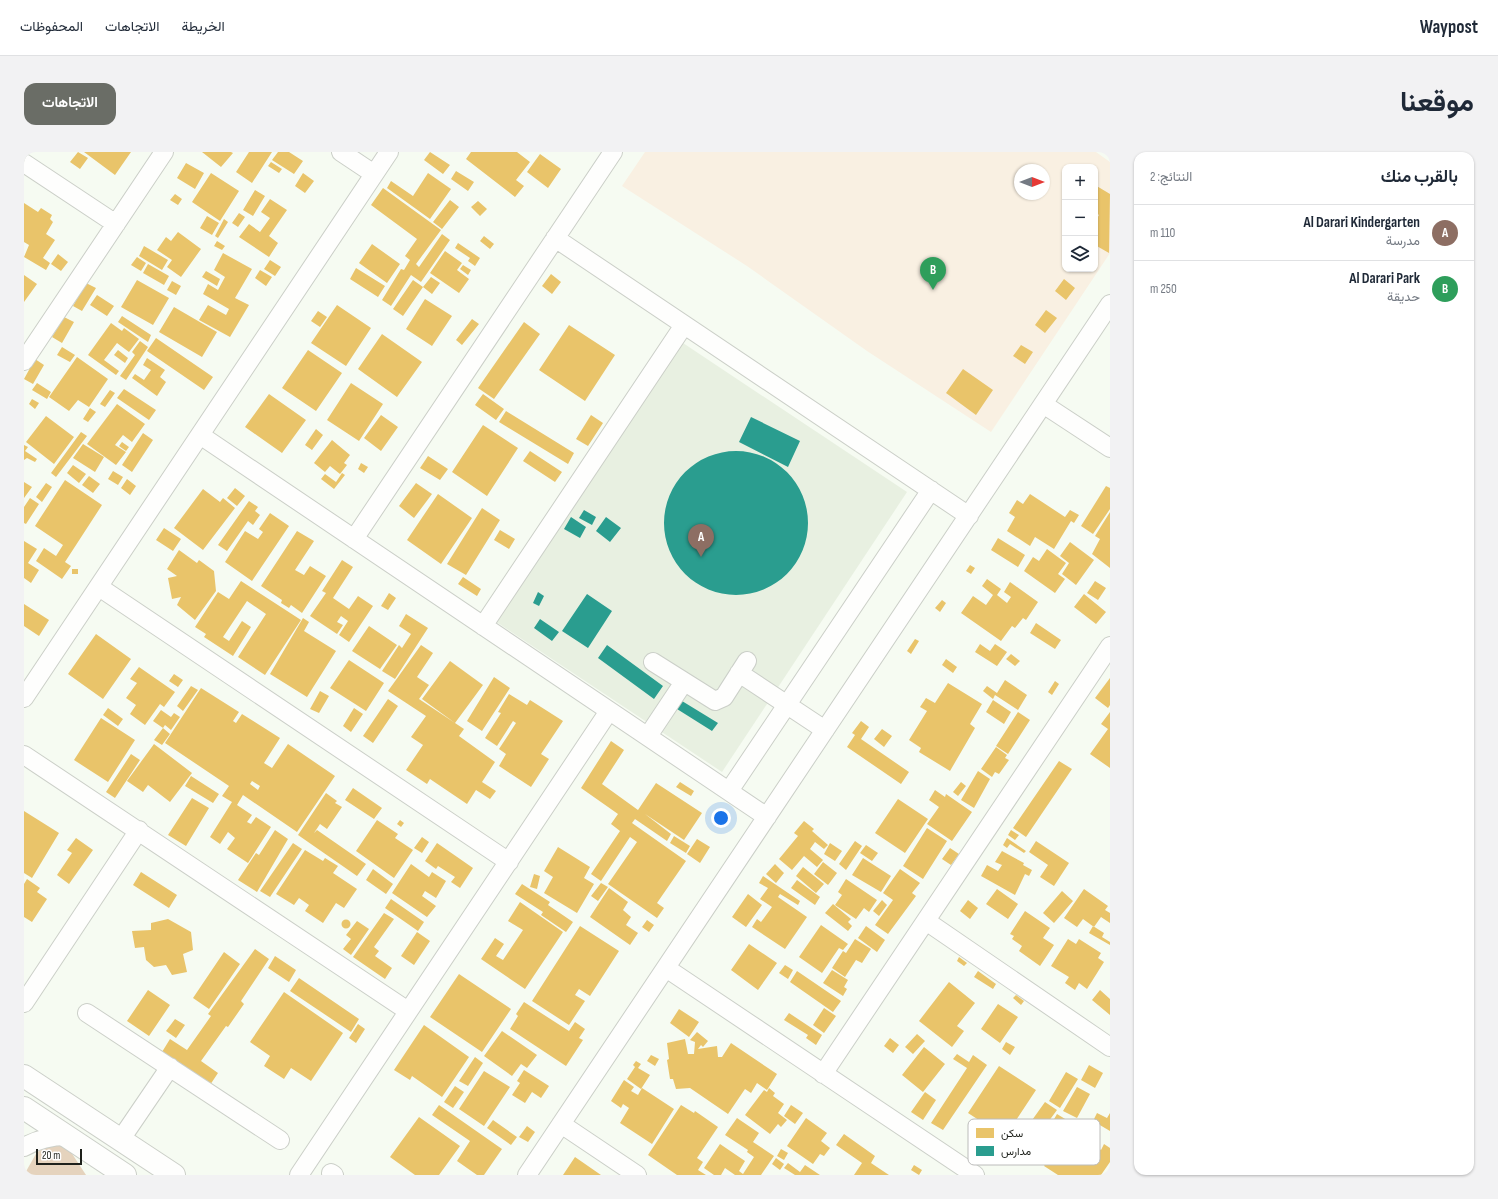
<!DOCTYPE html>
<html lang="ar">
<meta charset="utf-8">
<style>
:root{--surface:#fff;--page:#f2f2f3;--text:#1f2937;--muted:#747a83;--line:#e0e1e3;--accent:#6a6d66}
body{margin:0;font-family:"Sofia Sans Condensed",Vazirmatn,sans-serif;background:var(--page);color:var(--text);direction:rtl}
.controls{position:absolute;right:12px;top:12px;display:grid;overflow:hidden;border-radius:8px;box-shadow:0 1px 3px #0004}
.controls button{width:36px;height:36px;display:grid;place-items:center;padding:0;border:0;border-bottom:1px solid var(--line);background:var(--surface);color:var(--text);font:20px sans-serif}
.compass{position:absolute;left:990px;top:12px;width:36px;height:36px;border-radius:50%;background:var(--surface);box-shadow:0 1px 3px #0004;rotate:90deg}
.scale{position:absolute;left:12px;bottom:10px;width:46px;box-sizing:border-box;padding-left:4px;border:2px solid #1e211b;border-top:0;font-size:11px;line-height:14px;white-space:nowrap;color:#1e211b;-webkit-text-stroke:3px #fff;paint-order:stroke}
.you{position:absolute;left:697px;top:666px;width:14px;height:14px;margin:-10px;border:3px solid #fff;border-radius:50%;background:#1a73e8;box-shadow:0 0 0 6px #1a73e833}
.badge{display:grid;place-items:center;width:26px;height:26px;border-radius:50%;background:var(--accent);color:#fff;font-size:13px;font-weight:700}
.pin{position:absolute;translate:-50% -33px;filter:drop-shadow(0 1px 2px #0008)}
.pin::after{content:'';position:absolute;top:21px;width:14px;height:12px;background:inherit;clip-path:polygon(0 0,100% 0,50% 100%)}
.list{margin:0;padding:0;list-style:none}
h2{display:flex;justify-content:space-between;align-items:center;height:52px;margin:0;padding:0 16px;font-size:17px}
h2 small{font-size:13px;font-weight:400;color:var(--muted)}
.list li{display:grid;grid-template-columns:26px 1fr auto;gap:12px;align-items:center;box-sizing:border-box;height:56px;padding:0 16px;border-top:1px solid var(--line)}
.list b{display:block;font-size:15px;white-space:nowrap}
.list p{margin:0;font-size:13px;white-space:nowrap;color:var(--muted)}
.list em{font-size:13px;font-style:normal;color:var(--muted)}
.icon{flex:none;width:22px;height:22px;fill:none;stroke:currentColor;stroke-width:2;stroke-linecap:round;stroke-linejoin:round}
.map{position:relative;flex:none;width:1086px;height:1023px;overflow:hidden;direction:ltr;border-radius:12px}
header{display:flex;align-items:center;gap:24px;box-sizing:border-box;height:56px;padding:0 20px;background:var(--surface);border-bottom:1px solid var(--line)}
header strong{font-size:19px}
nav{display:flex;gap:22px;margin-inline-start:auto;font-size:14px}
.intro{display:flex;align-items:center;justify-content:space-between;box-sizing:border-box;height:96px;padding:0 24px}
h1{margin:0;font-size:28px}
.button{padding:10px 18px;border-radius:12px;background:var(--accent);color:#fff;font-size:14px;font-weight:700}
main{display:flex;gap:24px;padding:0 24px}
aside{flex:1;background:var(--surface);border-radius:12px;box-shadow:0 1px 3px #0004}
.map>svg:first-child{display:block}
.built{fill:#e8f0e1}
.green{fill:#f9f0e2;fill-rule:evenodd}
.forest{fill:#e5d3bd}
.homes{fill:#e9c46a;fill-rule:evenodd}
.schools{fill:#2a9d8f}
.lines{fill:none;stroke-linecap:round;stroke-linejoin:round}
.minor-casing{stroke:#cbcfc8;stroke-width:20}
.major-casing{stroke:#cbcfc8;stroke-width:24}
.minor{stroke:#fefefd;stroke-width:18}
.major{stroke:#fefefd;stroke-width:22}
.key{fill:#fff;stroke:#bcbcbb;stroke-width:1}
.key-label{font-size:11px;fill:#1e211b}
</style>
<header>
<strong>Waypost</strong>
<nav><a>الخريطة</a><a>الاتجاهات</a><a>المحفوظات</a></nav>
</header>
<div class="intro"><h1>موقعنا</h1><a class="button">الاتجاهات</a></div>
<main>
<aside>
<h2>بالقرب منك<small>النتائج: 2</small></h2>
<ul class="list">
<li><span class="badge" style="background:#8d6e63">A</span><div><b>Al Darari Kindergarten</b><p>مدرسة</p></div><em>110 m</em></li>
<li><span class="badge" style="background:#2e9e5b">B</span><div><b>Al Darari Park</b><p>حديقة</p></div><em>250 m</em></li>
</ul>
</aside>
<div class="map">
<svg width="1086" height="1023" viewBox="0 0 1086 1023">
<rect width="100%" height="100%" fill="#f6fbf2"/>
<path class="built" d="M656,189L883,340L698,620L471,469Z"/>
<path class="green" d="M621,0H1072L1086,10V101L967,280L843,199L723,114L598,34ZM1041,15H1071V117H1041ZM996,18H1020V42H996Z"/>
<path class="forest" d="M29,993L43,994L62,1023H0L13,1000Z"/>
<path class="homes" d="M54,0L64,6L56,17L46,10Z
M60,0H107L91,23Z
M178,0H207L209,1L197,15Z
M225,0H248L228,31L212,20Z
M254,0H265L279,9L270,22L248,8Z
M406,0L426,13L419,22L400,8Z
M447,0H493L506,10L492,28L500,34L491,45L442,7Z
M516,2L537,17L524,36L503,20Z
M247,10L258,17L255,21L244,14Z
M162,11L180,21L171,37L153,26Z
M432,19L450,30L444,39L427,27Z
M187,21L215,39L196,69L168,50Z
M279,21L290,29L281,41L271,34Z
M404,21L427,37L406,67L363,36L367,29L389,44Z
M1071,33L1086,42L1085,101L1071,93V70L1075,63L1071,60Z
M359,36L417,78L392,112L395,115L418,82L426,88L397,130L387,123L367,154L358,148L377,117L380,118L386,108L381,104L393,87L347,53Z
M231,38L241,44L229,64L219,58Z
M151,42L158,47L154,53L146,48Z
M246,47L263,58L245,84L254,91L245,105L215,85L225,72L236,80L246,66L237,60Z
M426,48L435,55L418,77L409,70Z
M454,49L463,57L456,64L447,55Z
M0,51L14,60L17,56L28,63L26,67L29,70L22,82L31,88L19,106L26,111L22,118L0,105L5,93L0,90Z
M215,61L221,65L214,75L208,71Z
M183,64L195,71L188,83L176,76Z
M200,67L204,70L194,86L191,84Z
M154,80L177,97L157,125L143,115L148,108L133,98L142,85L147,89Z
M460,84L470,92L466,97L456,89Z
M193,89L201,94L198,98L190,94Z
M434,91L456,106L451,114L444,109L446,106L431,96Z
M348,92L376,112L363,131L335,111Z
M120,94L144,108L138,118L115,104Z
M421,99L438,111L433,118L445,127L435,141L406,121Z
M199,101L228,117L211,146L225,153L206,185L175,168L184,153L202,163L205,157L179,142L184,132L194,138L201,125L190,118Z
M34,102L44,110L37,119L27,112Z
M113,105L122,111L117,119L107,113Z
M246,108L257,115L251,124L240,117Z
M124,112L145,124L140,133L119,121Z
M439,113L447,118L444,123L436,117Z
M332,116L361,134L354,145L326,127Z
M236,118L248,125L242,134L231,126Z
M182,119L196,127L193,134L178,125Z
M527,122L537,130L528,142L518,134Z
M0,123L13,132L0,150Z
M407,125L416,131L408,142L399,135Z
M1040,127L1051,136L1042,148L1031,139Z
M113,128L145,146L129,173L97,155Z
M389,128L399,135L379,164L369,157Z
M148,129L157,134L152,143L143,138Z
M62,131L72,136L58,159L49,154Z
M73,143L90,154L83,164L66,153Z
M401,147L428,164L408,194L382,177Z
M313,153L347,176L322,214L287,191Z
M150,155L193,180L178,205L135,180Z
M1022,158L1033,166L1021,181L1011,173Z
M294,159L303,165L296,175L287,169Z
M98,164L127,183L124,190L94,170Z
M40,165L50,170L38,191L28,185Z
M448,167L455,172L438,193L432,188Z
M500,170L516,182L470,247L454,236Z
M87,171L98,179L100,176L115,187L105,200L93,191L80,208L95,219L92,223L64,203Z
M545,173L591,203L561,249L515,218Z
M358,182L398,210L373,245L334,217Z
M132,186L189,225L180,238L123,199Z
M116,189L124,195L102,228L96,224L111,203L108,200Z
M997,193L1009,200L1001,212L989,204Z
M38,195L51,203L46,210L33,203Z
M94,198L104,206L101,211L90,203Z
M284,198L318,221L292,259L258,236Z
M53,205L84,227L65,255L54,248L45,259L25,245Z
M123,206L141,218L136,225L142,230L133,244L108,226L111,222L120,228L127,218L119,213Z
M11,207L20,213L9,232L0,227Z
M939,217L969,238L952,263L922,241Z
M13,231L27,240L23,247L8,238Z
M327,231L359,252L335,289L303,268Z
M100,237L132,258L125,268L93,246Z
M86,238L91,241L81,255L76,252Z
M245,242L282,268L258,301L221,275Z
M459,242L480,257L472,268L451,253Z
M8,247L15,251L11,257L5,252Z
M93,252L121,272L108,290L99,283L91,293L102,300L92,313L63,292Z
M66,256L72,260L64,270L59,267Z
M482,259L550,301L544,312L475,270Z
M357,263L374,275L357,299L340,286Z
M567,263L579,271L564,294L552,287Z
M22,264L50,285L30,312L2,290Z
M459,273L494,296L463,344L428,320Z
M292,277L299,283L288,298L281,293Z
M57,280L63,284L32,325L27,321Z
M119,281L129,288L108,320L98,313Z
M308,288L326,303L320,311L323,313L316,322L306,314L301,320L290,311Z
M98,290L105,295L102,299L95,294Z
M59,292L80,305L71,320L49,306Z
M0,293L4,295L1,299L13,307L11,310L3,306L0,308Z
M506,299L538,320L531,330L499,309Z
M404,304L424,317L416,328L396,316Z
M337,311L344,315L340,321L334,317Z
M49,313L62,322L55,331L43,321Z
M89,319L99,325L94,333L84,327Z
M318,321L321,323L310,337L297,327L301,322L312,330Z
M65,324L76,332L69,341L58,333Z
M103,327L112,334L106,343L97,336Z
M41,328L78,353L41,410L47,414L38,427L12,409L20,396L32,404L39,393L11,374Z
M0,330L8,335L0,346Z
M22,331L28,335L18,350L12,345Z
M392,331L408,342L390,366L375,354Z
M1082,334L1086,336V357L1069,382L1057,374Z
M211,336L221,344L213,354L203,346Z
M179,337L196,350L199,346L211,356L179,398L150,376Z
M414,342L448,366L417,412L383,388Z
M1006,342L1041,365L1046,358L1055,363L1050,371L1047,369L1030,397L1011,385L1006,394L983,379L991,365L985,361L993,348L999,352Z
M6,346L15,352L2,372L0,371V355Z
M225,349L234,355L231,359L236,363L229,373L224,369L203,399L194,393Z
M458,356L476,368L442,423L423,412Z
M1086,360V416L1068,402L1076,387L1071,384Z
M246,361L265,374L228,429L201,410L221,379L234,387L239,380L235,377Z
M140,376L157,387L149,399L132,388Z
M476,378L491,387L485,397L470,388Z
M273,379L290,389L271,418L280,423L286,414L302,424L278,461L267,453L265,456L257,451L258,448L237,434Z
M974,386L1001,403L994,415L967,398Z
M0,389L13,397L4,411L15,418L7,431L0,426Z
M1046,390L1070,408L1052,433L1038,422L1045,411L1036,404Z
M1023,397L1042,411L1034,422L1041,427L1031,441L1000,419L1009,405L1015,409Z
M155,398L173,411L175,408L190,419L192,439L171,468L153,453L157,445L148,447L144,426L153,424L143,417Z
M318,408L329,415L309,446L325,457L334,444L349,454L325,490L315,483L324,469L317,464L313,470L319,473L313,482L286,464L302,441L298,439Z
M946,413L951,416L947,422L942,419Z
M48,417H54V422H48Z
M439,425L457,437L453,444L434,432Z
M963,427L977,437L973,443L983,451L987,445L980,440L986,430L1014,450L1002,468L999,466L991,476L988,474L977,489L937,461L949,444L962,453L969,443L958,434Z
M217,429L277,468L241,523L214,505L242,462L223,449L199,485L205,489L218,469L227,475L209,504L180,485L182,482L171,475L194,440L205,447Z
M1071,429L1082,436L1074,448L1063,441Z
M365,441L372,446L364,458L357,454Z
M1060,442L1082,460L1072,472L1050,455Z
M918,448L922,451L916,460L911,456Z
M0,452L25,468L15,484L0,474Z
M382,462L404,476L371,527L358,519L375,493L378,496L387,482L375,474Z
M279,466L285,470L280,479L312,499L283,545L246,522Z
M1012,471L1037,488L1031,497L1006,481Z
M345,474L373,493L356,517L328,499Z
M72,482L107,507L79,547L44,522Z
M891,487L895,489L887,502L883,499Z
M956,492L966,499L971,492L983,500L973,514L951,500Z
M397,493L409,501L393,525L405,533L395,547L440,577L435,584L471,610L458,630L472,639L466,647L452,638L443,652L406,627L403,632L382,618L399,593L387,585L402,564L364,539Z
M987,502L996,509L991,514L982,507Z
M922,507L933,515L929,521L918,513Z
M325,508L360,531L342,559L306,536Z
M426,509L459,533L431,571L398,547Z
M115,515L151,540L140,555L136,552L121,573L106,562L112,553L102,546L113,531L106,527Z
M150,522L159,528L154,535L145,529Z
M470,525L486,536L458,579L443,569Z
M1086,526V553L1084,556L1071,546Z
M981,528L1003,543L994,558L971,543L969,547L959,539L963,534L973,541Z
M1031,529L1035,532L1028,543L1024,540Z
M924,531L958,552L946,572L951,576L926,619L895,600L897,596L885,588L903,559L896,555L902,546L911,551Z
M167,534L174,538L159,559L153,554Z
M177,536L215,560L209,569L212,571L218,562L256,586L240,611L248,616L264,592L311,624L273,680L219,643L213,653L228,663L223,670L227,672L232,665L247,675L224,711L203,697L211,686L204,680L196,692L186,685L208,650L198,644L205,634L141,591ZM228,629L236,634L234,638L226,632Z
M296,539L305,544L295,561L286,557Z
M485,542L503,553L506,548L539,569L517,602L525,607L507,635L475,614L482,602L475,597L492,571L489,569L473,594L461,586L477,561L474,560Z
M364,547L374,554L349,591L339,584Z
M969,548L987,560L980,572L962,560Z
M84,556L99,567L94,574L79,563Z
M330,556L339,562L327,580L319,574Z
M137,558L147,565L150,561L156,565L147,578L141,573L139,576L146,582L138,593L130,588L139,576L129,569Z
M994,560L1006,568L984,602L972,594Z
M1086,560V616L1066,602L1084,577L1077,572Z
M77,566L111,588L84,630L50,608Z
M837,569L845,575L837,587L885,620L877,632L823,595L831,583L828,581Z
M858,577L868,584L860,595L850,587Z
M587,589L600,598L578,632L614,658L632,631L678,661L660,688L621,662L647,682L643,689L611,667L608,671L662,709L633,751L640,756L633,766L584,732L613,690L606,685L577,729L567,722L596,679L587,672L594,662L557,636Z
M130,592L168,621L146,650L124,633L119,640L103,629Z
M972,595L983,603L981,606L985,608L975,622L971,620L968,625L957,617Z
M107,602L116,608L91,646L82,640Z
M1035,609L1048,617L1002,685L989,676Z
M954,619L966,627L950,656L937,648Z
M167,624L195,642L189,651L161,634Z
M656,630L670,639L667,644L652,635Z
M937,630L942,634L934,644L929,640Z
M329,636L358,656L350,667L321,648Z
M911,638L921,645L922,642L948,660L928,689L903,672L915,655L905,648Z
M302,641L313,649L311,651L318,655L303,677L296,672L290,681L293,678L342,712L333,724L274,683Z
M168,646L185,656L162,694L144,683Z
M874,647L904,667L881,701L851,681Z
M0,659L35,681L8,726L0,721Z
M353,668L374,682L371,686L389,698L370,726L332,699Z
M376,668L380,671L377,675L373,672Z
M780,669L790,677L788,679L804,693L800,697L791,690L786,697L799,708L793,715L780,704L768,718L755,707L774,684L770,681Z
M903,676L923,689L899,727L879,714Z
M251,678L264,687L233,740L214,728L232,701L235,703Z
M987,678L995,683L991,688L984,683Z
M650,684L666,694L662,701L646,691Z
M398,685L405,690L398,701L390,696Z
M52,686L69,698L45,732L33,723L48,701L43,698Z
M983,686L1002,699L1000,701L986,692L983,696L979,693Z
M673,687L686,695L676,711L663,702Z
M831,689L838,694L822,718L815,712Z
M1012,689L1045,711L1030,734L1016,725L1024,713L1005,700Z
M269,691L278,697L246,745L236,739Z
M413,691L449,716L436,736L427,730L431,725L414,714L412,717L401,709Z
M806,691L818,699L811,709L800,702Z
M842,693L854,701L848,709L836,701Z
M534,695L566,715L560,726L570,732L553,761L520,741L529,725L520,719Z
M926,696L935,702L927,713L918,707Z
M281,698L299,709L301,706L314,714L309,721L333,737L320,756L312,751L299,771L281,759L285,753L275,746L270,753L252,742Z
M978,699L1000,711L999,713L1008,718L1005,724L1001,722L991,743L957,724L963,713L974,719L978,713L971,710Z
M839,706L867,724L857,740L828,723Z
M799,710L813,721L804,733L790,722Z
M387,712L405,725L408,720L422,729L412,746L401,739L398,744L412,754L403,765L368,741Z
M751,712L760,721L752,731L742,722Z
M779,715L800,732L792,741L772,724Z
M349,717L369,732L362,742L342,728Z
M876,717L896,731L888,741L892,744L864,782L851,773L869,748L859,741Z
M117,720L153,743L145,756L109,733Z
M510,722L516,724L513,737L506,735Z
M739,724L776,749L774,753L756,742L754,745L783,765L761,797L728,775L733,767L737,770L748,755L736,747L744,736L735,731Z
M3,727L16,736L13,740L23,747L8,770L0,765V732Z
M822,727L853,748L845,760L840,756L832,767L811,753L818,743L814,740Z
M773,728L796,745L791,753L767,736Z
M577,731L584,735L574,749L567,744Z
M498,732L526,750L524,753L549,770L542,780L517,763L519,760L491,742Z
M585,736L604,750L599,758L607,765L602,773L614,781L606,793L566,765Z
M973,737L994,752L984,767L962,752Z
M1060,737L1084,754L1081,758L1086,761V771L1077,765L1070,775L1059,767L1053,775L1040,766Z
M1038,739L1049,749L1030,771L1019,761Z
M724,742L738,753L722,775L708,765Z
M367,747L400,770L394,779L361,756Z
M858,748L863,753L855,764L849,759Z
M944,748L954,756L946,767L936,759Z
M496,750L539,780L501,837L457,807L471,786L480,792L472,804L479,808L499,778L484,769Z
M809,752L827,767L824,770L828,774L824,779L801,761Z
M1001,759L1026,776L1019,786L1030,793L1016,814L995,799L998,794L988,787L990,784L986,782Z
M360,761L370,767L350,795L355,799L351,804L368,816L361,827L329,805Z
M144,767L167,780L169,798L159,802L163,820L148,823L142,813L130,815L122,808L120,795L111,796L108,779L127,778V771Z
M317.5 772a4.5 4.5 0 1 1 9 0a4.5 4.5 0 1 1-9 0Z
M623,768L630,773L625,780L618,775Z
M333,769L345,777L327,803L319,797L327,787L322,783Z
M797,773L824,792L819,798L815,796L798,821L775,805Z
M556,774L595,799L566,844L555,837L551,843L561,849L545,873L508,849Z
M842,774L861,788L853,800L834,786Z
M1069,774L1080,781L1078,785L1086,790V793L1065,781Z
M393,780L406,789L390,813L377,804Z
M831,787L847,797L838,811L832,808L821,825L808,816L819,799L822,801Z
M1044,787L1052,792L1055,787L1077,801L1074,806L1080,810L1063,837L1055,831L1051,838L1041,831L1045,825L1027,814Z
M725,792L753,811L734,838L707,818Z
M231,797L245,807L217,849L220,852L204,875L202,874L177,909L194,921L186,933L138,900L146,887L163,898L187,864L184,862Z
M200,800L216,812L185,857L169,846Z
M251,804L272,818L265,830L244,816Z
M935,805L943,811L940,814L933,809Z
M761,813L769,818L764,827L755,821Z
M808,818L824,828L820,835L823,837L819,844L799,831Z
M773,819L817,849L809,860L766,830Z
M954,819L972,832L969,837L950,825Z
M435,822L487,857L458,900L406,865Z
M275,826L335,867L327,880L266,839Z
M925,830L951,851L933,874L940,879L928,895L895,869Z
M124,838L146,853L125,884L103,869Z
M1076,838L1086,847V863L1068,848Z
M260,840L319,881L287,929L267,916L260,927L240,914L246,904L226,890Z
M992,843L1000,849L997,853L989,846Z
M500,850L545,879L551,870L561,877L555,886L559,888L542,914L486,877L494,864L492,862Z
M974,852L994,865L976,891L957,877Z
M800,856L812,864L800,881L789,873Z
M655,857L675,870L665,885L646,871Z
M765,861L798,883L792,893L782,886L784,883L760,868Z
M151,867L161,873L152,886L142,879Z
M334,872L341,877L332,891L325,886Z
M400,873L445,905L418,945L388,924L386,928L370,918Z
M478,879L513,903L503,916L497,912L488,924L460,904Z
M673,880L684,889L679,895L677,893L674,897L693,894L694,905H698L707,891L753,922L743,938L733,931L727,941L721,937L704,962L666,936L652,937L649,927H646L643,908L645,907L643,891L661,887L664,902H670L671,890L666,888Z
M893,882L901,889L889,902L881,895Z
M866,886L875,893L869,901L860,894Z
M982,890L991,895L986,903L978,897Z
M900,895L921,912L899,940L878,923Z
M933,902L945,910L949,903L963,913L919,978L907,971L943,916L929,907Z
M627,903L635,907L631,914L623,909Z
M451,905L459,911L444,934L435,929Z
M612,909L617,912L614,916L626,923L617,937L603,927L611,915L609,913Z
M1065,913L1079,921L1071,936L1057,928Z
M975,914L1012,938L981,985L944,961Z
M500,918L525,934L517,946L508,940L501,951L488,943L496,931L493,929Z
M460,919L486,935L460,974L435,957Z
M1042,920L1054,927L1036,956L1025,949Z
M600,928L610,935L607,939L614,943L618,936L650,957L628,992L596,971L605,956L599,952L597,956L587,949Z
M431,934L440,940L429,956L420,950Z
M1053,935L1066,942L1053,966L1039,959Z
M745,936L751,941L749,944L760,952L754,961L763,968L757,975L754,972L746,982L721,963L740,938L743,940Z
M901,940L912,948L899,968L887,960Z
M1021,950L1033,958L999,1004L988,996Z
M415,953L478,997L460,1023H453L433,1009L446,989L408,963Z
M657,953L670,961L671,959L694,975L673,1006L679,1010L674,1018L682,1023H653L624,1003Z
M767,953L779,961L771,972L760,964Z
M1073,961L1083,966L1086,961V979L1069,969Z
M1033,962L1046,970L1034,988L1022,981Z
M395,965L436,994L415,1023H391L366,1005Z
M713,966L735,981L729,990L750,1004L737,1023H711L701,1016L697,1023H690L680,1016L696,992L721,1009L715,1019L719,1022L730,1005L723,1000L724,998L701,983Z
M782,966L803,981L797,989L806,996L800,1004L796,1002L789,1012L763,994Z
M469,968L493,985L487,993L463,976Z
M503,974L511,980L504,990L495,985Z
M1046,974L1057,982L1049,995L1061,1003L1068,992L1077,998L1080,992L1086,996V1010L1077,1023H1034L1020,1014Z
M820,982L851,1004L847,1011L865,1023H830L838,1011L812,993Z
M757,997L764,1001L760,1008L753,1004Z
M551,1005L577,1023H539Z
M752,1006L760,1012L756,1018L748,1012Z
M764,1011L776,1020L781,1013L796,1023H771L760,1016Z
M890,1013L898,1018L895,1023L887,1018Z"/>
<path class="schools" d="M727,265L776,289L764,315L715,290Z
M640 371a72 72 0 1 1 144 0a72 72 0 1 1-144 0Z
M560,358L572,365L568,373L555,366Z
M547,365L562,375L556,386L540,377Z
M582,365L597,376L586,390L572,379Z
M514,440L520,444L515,454L509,451Z
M563,442L588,459L564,496L538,479Z
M516,467L535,480L528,489L510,476Z
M583,493L639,534L630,547L574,506Z
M658,549L694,571L688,579L653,557Z"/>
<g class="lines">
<defs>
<path id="minor" d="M317,0L350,22
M0,11L92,72
M531,86L945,364
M0,209L140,0
M1019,252L1086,296
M176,283L743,665
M330,387L589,0
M75,435L485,710
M459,474L660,173
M629,510L691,549L700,545L723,509
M715,521L801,578
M0,546L365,0
M624,584L660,530
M0,603L384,859
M705,639L907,338
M902,769L1086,895
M642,816L951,1023
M0,851L115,678
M63,861L256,988
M799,922L1086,494
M537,972L613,1023
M97,987L146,915
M0,995C14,987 26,984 43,984
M307,1021L310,1023
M275,1023L585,559
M503,1023L1086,152"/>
<path id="major" d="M0,924L150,1023
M0,956L101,1023"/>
</defs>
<use href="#minor" class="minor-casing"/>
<use href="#major" class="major-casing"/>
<use href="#minor" class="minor"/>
<use href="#major" class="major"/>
</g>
<rect x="944" y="967" width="132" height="46" rx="6" class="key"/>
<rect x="952" y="976" width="18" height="10" fill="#e9c46a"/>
<rect x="952" y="994" width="18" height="10" fill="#2a9d8f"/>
<g class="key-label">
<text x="977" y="985">سكن</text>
<text x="977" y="1003">مدارس</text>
</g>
</svg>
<div class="controls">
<button>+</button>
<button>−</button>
<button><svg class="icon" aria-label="layers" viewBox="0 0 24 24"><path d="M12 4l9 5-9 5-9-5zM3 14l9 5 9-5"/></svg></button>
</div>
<svg class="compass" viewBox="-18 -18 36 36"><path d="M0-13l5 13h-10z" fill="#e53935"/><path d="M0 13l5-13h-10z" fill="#747a83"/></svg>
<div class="scale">20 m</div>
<div class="you"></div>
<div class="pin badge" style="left:677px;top:405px;background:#8d6e63">A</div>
<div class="pin badge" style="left:909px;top:138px;background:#2e9e5b">B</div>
</div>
</main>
